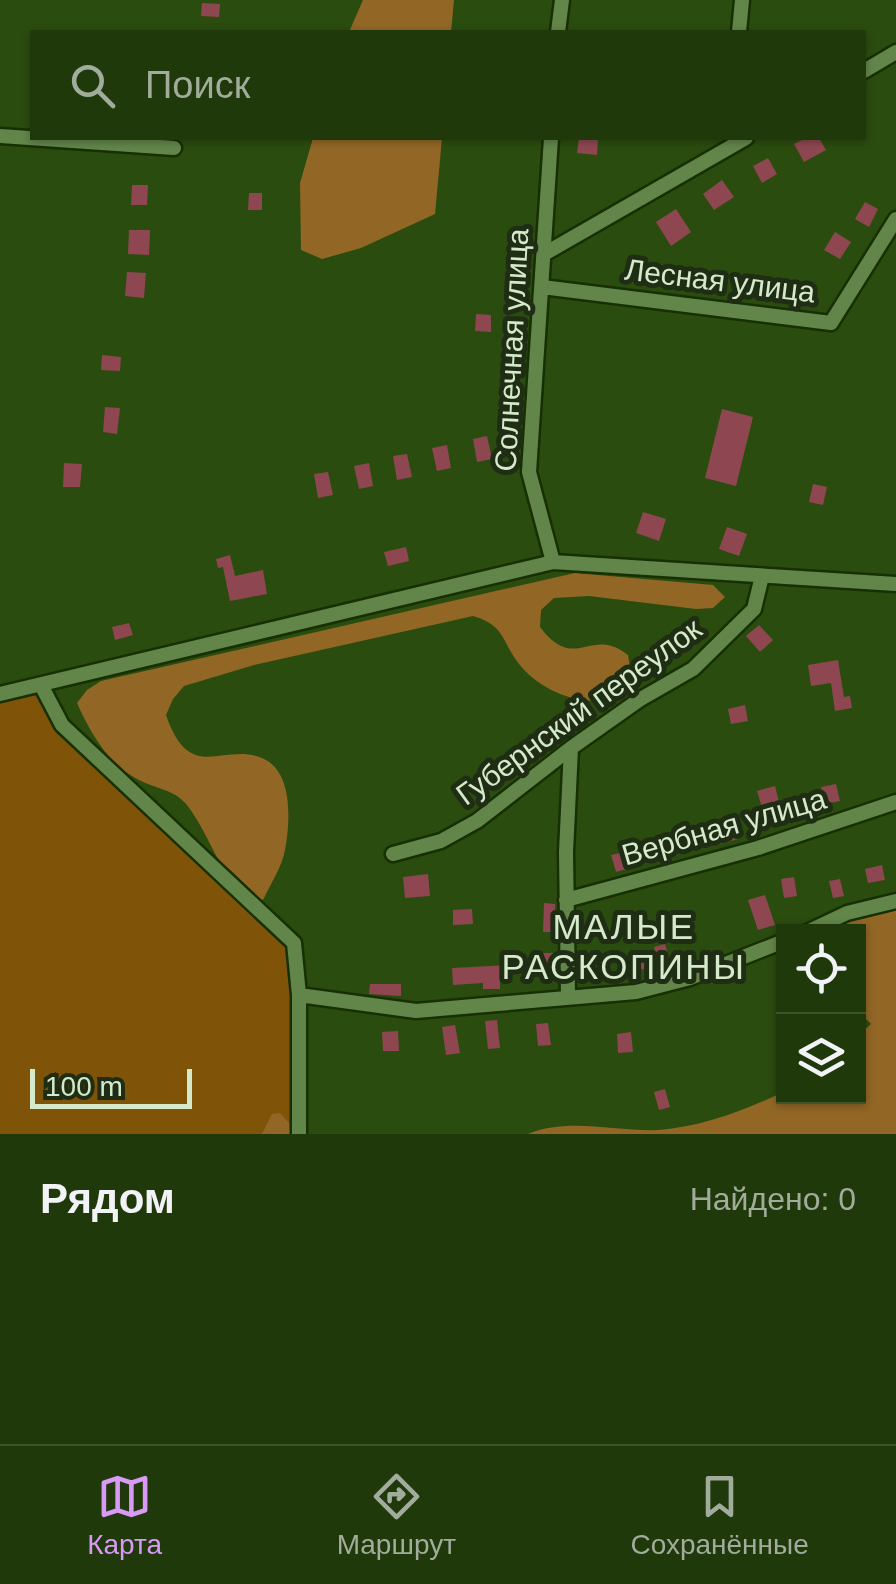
<!DOCTYPE html>
<html lang="ru">
<meta charset="utf-8">
<style>
:root{--surface:#20390b;--page:#2d4419;--text:#f1f3f6;--muted:#a2ac9d;--line:#3d532c;--accent:#d99af7}
body{margin:0;font-family:Arial,sans-serif;background:var(--page);color:var(--text)}
.controls{position:absolute;right:30px;bottom:30px;display:grid;overflow:hidden;border-radius:0px;box-shadow:0 2px 8px #0004}
.controls button{width:90px;height:90px;display:grid;place-items:center;padding:0;border:0;border-bottom:2px solid var(--line);background:var(--surface);color:var(--text);font:50px sans-serif}
.scale{position:absolute;left:30px;bottom:25px;width:162px;box-sizing:border-box;padding-left:10px;border:5px solid #d5eaca;border-top:0;font-size:28px;line-height:35px;white-space:nowrap;color:#d5eaca;-webkit-text-stroke:8px #1e2d14;paint-order:stroke}
.list{margin:0;padding:0;list-style:none}
h2{display:flex;justify-content:space-between;align-items:center;height:130px;margin:0;padding:0 40px;font-size:42px}
h2 small{font-size:32px;font-weight:400;color:var(--muted)}
.icon{flex:none;width:55px;height:55px;fill:none;stroke:currentColor;stroke-width:2;stroke-linecap:round;stroke-linejoin:round}
.map{position:relative;flex:none;width:896px;height:1134px;overflow:hidden}
.search{position:absolute;background:var(--surface);box-shadow:0 2px 8px #0004;left:30px;right:30px;top:30px;height:110px;display:flex;align-items:center;gap:25px;box-sizing:border-box;padding:0 35px;border-radius:0px;color:var(--muted);font-size:38px}
.sheet{height:310px;background:var(--surface)}
nav{display:flex;justify-content:space-around;align-items:center;box-sizing:border-box;height:140px;border-top:2px solid var(--line);background:var(--surface);font-size:28px;color:var(--muted)}
nav a{display:grid;justify-items:center;gap:5px}
nav .on{color:var(--accent)}
.map>svg:first-child{display:block}
.green{fill:#7f5408}
.forest{fill:#926726}
.building{fill:#8e4750}
.lines{fill:none;stroke-linecap:round;stroke-linejoin:round}
.minor-casing{stroke:#173002;stroke-width:19}
.minor{stroke:#62864a;stroke-width:14}
.labels{text-anchor:middle;stroke-width:10;stroke-linejoin:round;paint-order:stroke}
.street-label{font-size:30px;fill:#d5eaca;stroke:#1e2d14}
.quarter-label{font-size:35px;letter-spacing:2.5px;fill:#d5eaca;stroke:#1e2d14}
</style>
<div class="map">
<svg width="896" height="1134" viewBox="0 0 896 1134">
<rect width="100%" height="100%" fill="#2b4c0f"/>
<path class="green" d="M41,685L62,725L294,943L293,1134H0V694Z"/>
<path class="forest" d="M363,0H454L451,32H349Z
M313,138H442L435,214L361,248L322,259L301,250L300,183Z
M575,573L713,585L725,597L713,608L696,609L589,596L554,598L541,610L540,627C576,674 590,625 628,655C630,668 633,681 622,690C592,715 540,691 519,664C501,641 506,626 473,616L254,665L184,686L173,699L166,715C190,785 222,742 262,758C294,771 290,823 285,850C282,867 270,885 263,900C215,878 216,843 187,805C174,789 156,789 139,780C108,765 90,732 77,703L87,690L101,681Z
M896,904V1134H528C569,1117 616,1132 659,1130C701,1127 746,1110 783,1092L784,1096H858L859,1035L871,1024L859,1012L858,932L825,931L879,907Z
M280,1113L291,1125V1134H262L272,1114Z"/>
<path class="building" d="M202,3L220,4L219,17L201,16Z
M579,138H598L597,155L577,153Z
M806,138H819L826,150L804,162L794,144Z
M768,158L777,174L762,183L753,166Z
M722,180L734,197L714,210L703,194Z
M132,185H148L147,205H131Z
M249,193H262V210H248Z
M865,202L878,209L869,227L855,219Z
M676,209L691,232L671,246L656,222Z
M129,230H150L149,255L128,254Z
M835,232L851,242L840,259L824,250Z
M127,272L146,273L144,298L125,296Z
M476,314L491,315V332L475,331Z
M102,355L121,357L120,371L101,370Z
M105,407L120,408L117,434L103,432Z
M722,409L753,417L736,486L705,478Z
M487,436L492,459L477,462L473,439Z
M447,445L451,468L437,471L432,448Z
M407,454L412,477L397,480L393,456Z
M64,463L82,464L80,487H63Z
M369,463L373,486L359,489L354,466Z
M328,472L333,495L318,498L314,474Z
M813,484L827,487L823,505L809,502Z
M643,512L666,519L659,541L636,533Z
M727,527L747,534L739,556L719,549Z
M406,547L409,561L388,566L384,552Z
M230,555L235,576L263,570L267,594L230,601L223,567L218,568L216,559Z
M129,623L133,635L115,640L112,627Z
M759,625L773,640L760,652L746,636Z
M838,660L844,697L850,696L852,708L835,711L831,683L811,686L808,665Z
M745,705L748,721L731,724L728,709Z
M836,784L840,801L825,804L821,787Z
M775,786L780,806L763,811L757,791Z
M732,819L738,839L719,844L714,824Z
M633,850L637,866L616,872L611,855Z
M882,865L885,880L868,883L865,869Z
M428,874L430,896L405,898L403,877Z
M794,877L797,896L784,898L781,879Z
M840,879L844,896L833,898L829,881Z
M765,895L775,925L758,930L748,900Z
M544,903L555,904V932H543Z
M472,909L473,924L453,925V910Z
M665,944L671,964L660,968L654,947Z
M524,952L525,970L500,973V989H483V983L453,985L452,968L511,965L510,953Z
M543,953H554V975H543Z
M644,953L645,969L633,970L632,954Z
M578,957L590,958L589,978L578,977Z
M370,984H401V996L369,994Z
M497,1020L500,1048L488,1049L485,1021Z
M548,1023L551,1045L538,1046L536,1024Z
M455,1025L460,1053L446,1055L442,1027Z
M398,1031L399,1051H383L382,1032Z
M631,1032L633,1052L618,1053L617,1034Z
M665,1089L670,1107L659,1110L654,1092Z"/>
<g class="lines">
<defs>
<path id="minor" d="M558,32L562,0
M739,32L742,0
M864,71L896,52
M0,136L174,148
M551,138L529,472L553,562
M544,254L746,138
M542,287L831,323L896,219
M41,685L62,725L294,943L299,995V1134
M0,694L553,562L896,584
M393,854L441,841L477,821L571,748L639,700L693,669L754,609L762,576
M566,900L758,848L896,802
M807,932L847,913L896,901
M299,995L416,1011L636,992L690,978L784,941
M568,997L566,852L571,748"/>
</defs>
<use href="#minor" class="minor-casing"/>
<use href="#minor" class="minor"/>
</g>
<g class="labels">
<g class="street-label">
<text transform="translate(720 281) rotate(7)" y="10">Лесная улица</text>
<text transform="translate(512 350) rotate(-87)" y="10">Солнечная улица</text>
<text transform="translate(579 712) rotate(-36)" y="10">Губернский переулок</text>
<text transform="translate(724 827) rotate(-16)" y="10">Вербная улица</text>
</g>
<g class="quarter-label">
<text x="624" y="939">МАЛЫЕ<tspan x="624" dy="40">РАСКОПИНЫ</tspan></text>
</g>
</g>
</svg>
<div class="controls">
<button><svg class="icon" aria-label="locate" viewBox="0 0 24 24"><circle cx="12" cy="12" r="6"/><path d="M12 2v4M12 18v4M2 12h4M18 12h4"/></svg></button>
<button><svg class="icon" aria-label="layers" viewBox="0 0 24 24"><path d="M12 4l9 5-9 5-9-5zM3 14l9 5 9-5"/></svg></button>
</div>
<div class="scale">100 m</div>
<div class="search"><svg class="icon" aria-label="search" viewBox="0 0 24 24"><circle cx="10" cy="10" r="6"/><path d="M15 15l6 6"/></svg>Поиск</div>
</div>
<section class="sheet">
<h2>Рядом<small>Найдено: 0</small></h2>
<ul class="list">
</ul>
</section>
<nav>
<a class="on"><svg class="icon" aria-label="map" viewBox="0 0 24 24"><path d="M3 6l6-2 6 2 6-2v14l-6 2-6-2-6 2zM9 4v14M15 6v14"/></svg>Карта</a>
<a><svg class="icon" aria-label="directions" viewBox="0 0 24 24"><path d="M12 3l9 9-9 9-9-9zM9 14v-3h6M13 9l2 2-2 2"/></svg>Маршрут</a>
<a><svg class="icon" aria-label="saved" viewBox="0 0 24 24"><path d="M7 4h10v16l-5-4-5 4z"/></svg>Сохранённые</a>
</nav>
